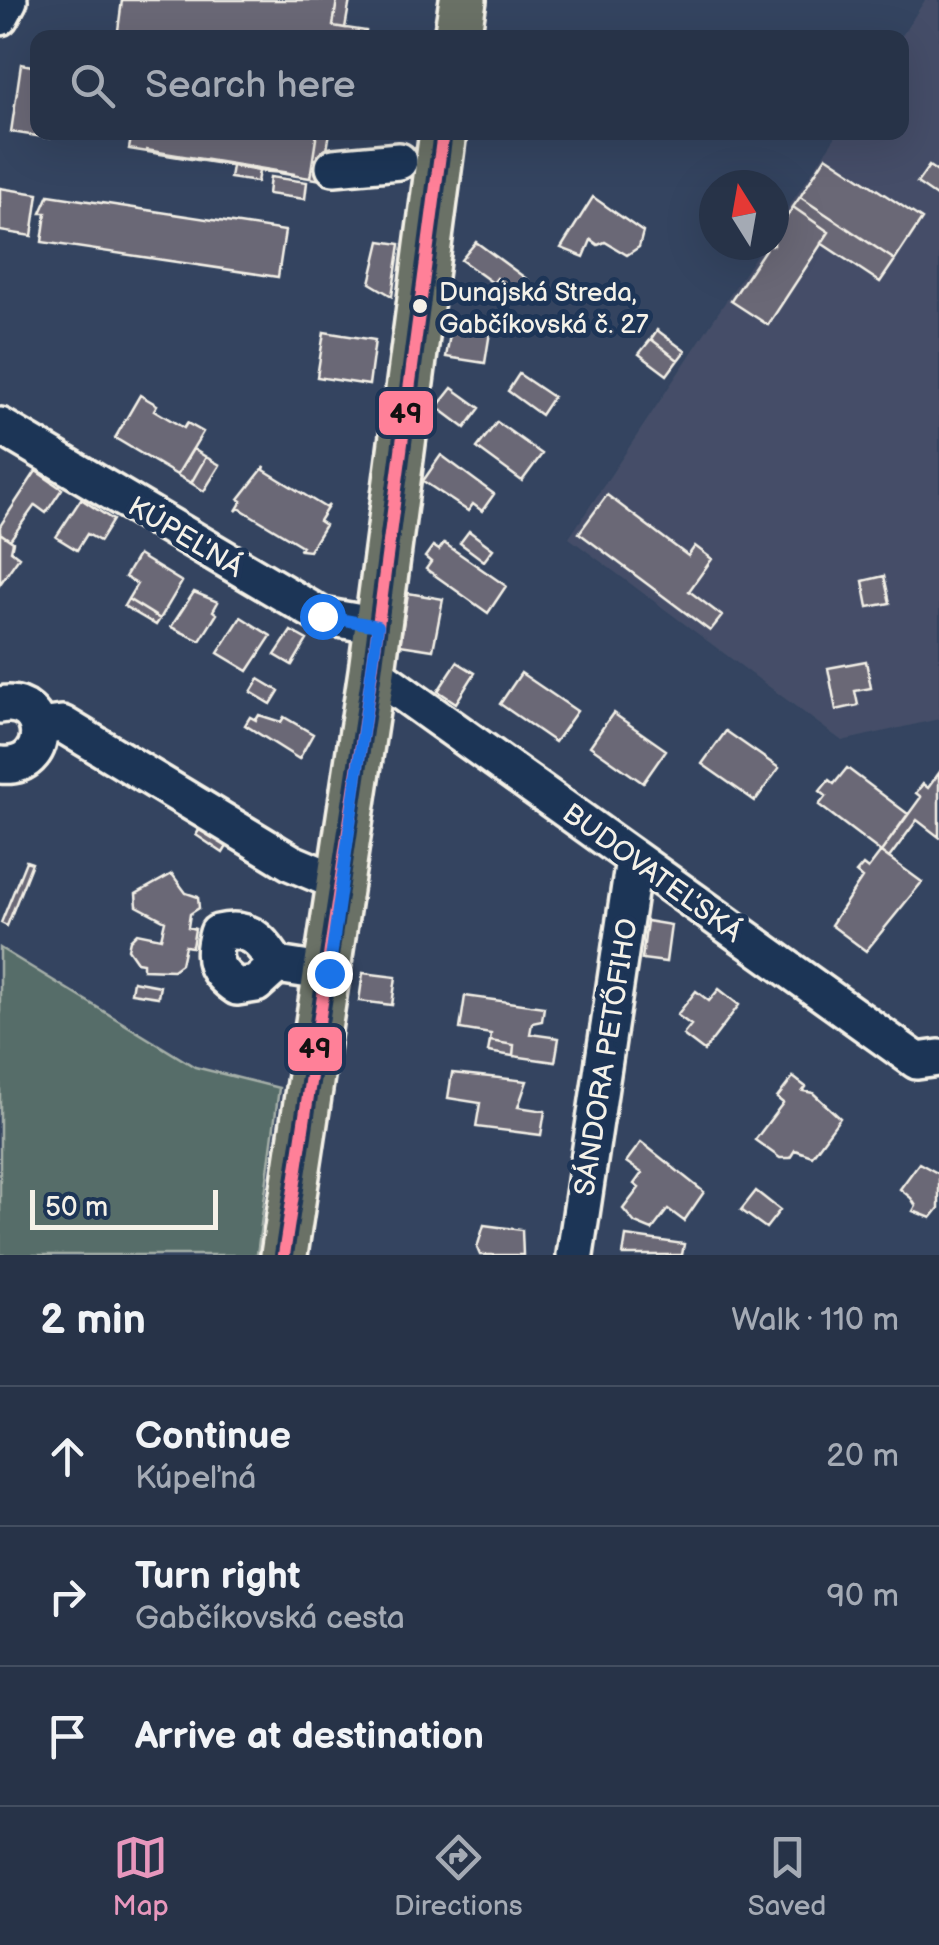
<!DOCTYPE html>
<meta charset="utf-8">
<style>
:root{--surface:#273348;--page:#2f3b4f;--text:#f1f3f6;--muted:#a4aab4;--line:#434e60;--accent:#e797bd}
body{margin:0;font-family:"Balsamiq Sans",sans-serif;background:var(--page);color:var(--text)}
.compass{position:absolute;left:699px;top:170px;width:90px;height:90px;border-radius:50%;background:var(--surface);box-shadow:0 10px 40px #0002;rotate:349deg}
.scale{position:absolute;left:30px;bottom:25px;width:188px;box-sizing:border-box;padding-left:10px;border:5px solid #f4f1e8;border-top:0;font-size:28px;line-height:35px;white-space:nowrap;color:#f4f1e8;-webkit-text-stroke:8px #1d3557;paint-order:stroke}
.stop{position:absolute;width:30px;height:30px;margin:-22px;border:8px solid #1a73e8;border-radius:50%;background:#fff}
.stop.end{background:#1a73e8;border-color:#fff;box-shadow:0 2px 10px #0008}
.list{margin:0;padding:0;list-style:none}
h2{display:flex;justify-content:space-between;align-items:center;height:130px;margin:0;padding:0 40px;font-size:42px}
h2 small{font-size:32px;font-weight:400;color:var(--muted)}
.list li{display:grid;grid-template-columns:65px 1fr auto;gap:30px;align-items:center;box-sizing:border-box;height:140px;padding:0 40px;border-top:2px solid var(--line)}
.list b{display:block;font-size:38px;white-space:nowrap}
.list p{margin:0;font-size:32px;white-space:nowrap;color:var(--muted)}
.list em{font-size:32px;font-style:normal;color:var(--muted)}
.icon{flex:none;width:55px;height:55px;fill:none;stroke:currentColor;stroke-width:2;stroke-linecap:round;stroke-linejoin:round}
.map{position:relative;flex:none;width:939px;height:1255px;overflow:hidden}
.search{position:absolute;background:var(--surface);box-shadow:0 10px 40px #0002;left:30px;right:30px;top:30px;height:110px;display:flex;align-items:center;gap:25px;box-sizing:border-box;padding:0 35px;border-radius:20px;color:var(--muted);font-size:38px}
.sheet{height:550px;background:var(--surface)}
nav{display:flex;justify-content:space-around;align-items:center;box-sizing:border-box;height:140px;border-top:2px solid var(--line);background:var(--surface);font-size:28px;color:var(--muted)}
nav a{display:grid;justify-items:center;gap:5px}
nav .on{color:var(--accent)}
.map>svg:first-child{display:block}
.built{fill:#444e67}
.green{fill:#566d69;stroke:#a5afa8;stroke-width:2.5}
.building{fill:#6b6776;stroke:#f4f1e8;stroke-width:2.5}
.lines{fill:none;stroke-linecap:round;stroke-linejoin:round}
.minor-casing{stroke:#f4f1e8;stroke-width:42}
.major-casing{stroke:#f4f1e8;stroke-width:52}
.minor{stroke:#1d3557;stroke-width:35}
.major{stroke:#6a7166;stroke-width:45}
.bus-1-casing{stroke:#1d3557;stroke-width:20}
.bus-1{stroke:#ff8098;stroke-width:12}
.route{stroke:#1a73e8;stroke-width:12}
.bus-dot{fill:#f4f1e8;stroke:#1d3557;stroke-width:4}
.labels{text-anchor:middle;stroke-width:10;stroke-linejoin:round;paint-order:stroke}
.bus-label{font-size:26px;fill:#f4f1e8;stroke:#1d3557;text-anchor:start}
.street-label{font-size:28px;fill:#f4f1e8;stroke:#1d3557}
.line-badge{stroke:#1d3557;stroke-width:4}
.pale-badge-label{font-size:28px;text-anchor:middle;font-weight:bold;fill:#111}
</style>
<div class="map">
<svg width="939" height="1255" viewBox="0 0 939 1255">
<rect width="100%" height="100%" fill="#344460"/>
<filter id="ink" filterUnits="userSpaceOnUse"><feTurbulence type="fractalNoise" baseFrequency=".01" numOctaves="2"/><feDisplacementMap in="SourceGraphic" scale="20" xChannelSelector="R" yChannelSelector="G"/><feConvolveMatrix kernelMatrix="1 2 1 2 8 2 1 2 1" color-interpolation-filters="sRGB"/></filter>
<g filter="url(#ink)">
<path class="built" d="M925,0H939V719L842,741L569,538L763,245H774V229L838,133L902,132L901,37Z"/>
<path class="green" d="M0,948L195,1067L279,1088L257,1255H0Z"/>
<path class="building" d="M122,0H337L333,26L366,31L365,38H117Z
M337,0H350L345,28L333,26Z
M21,64L38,67V132H51L50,138L11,132Z
M132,132H317L310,178L129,149Z
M317,132H330L322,180L310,178Z
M146,150L295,174L259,171Z
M826,156L922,219L895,260L800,197Z
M232,166L259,171L257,182L230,178Z
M929,166L939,173V198L917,183Z
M270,177L307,182L305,199L268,194Z
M0,188L38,194L32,236L0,231Z
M49,195L285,231L278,277L42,242L46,213H41Z
M593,197L643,232L639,247L627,255L605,242L598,245L591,240L584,257L561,248Z
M800,197L895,260L880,282L821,243L829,232L793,207Z
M793,207L829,232L768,325L731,301L768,245H774V236Z
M380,241L400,244L392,296L370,283Z
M476,242L528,280L518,294L497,278L493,283L461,260Z
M453,318L491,326L485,363L446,357Z
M657,330L685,351L678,360L651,339Z
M324,332L375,340L369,385L317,377Z
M651,339L678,360L667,375L639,354Z
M519,374L553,397L541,415L508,391Z
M452,388L480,408L465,428L437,407Z
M140,395L157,405L154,410L184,428L187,423L203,432L177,475L115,438Z
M497,422L542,454L522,481L477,448Z
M193,449L206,457L191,483L177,475Z
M441,455L494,494L482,511L473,504L468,511L423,481Z
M206,457L220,465L204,491L191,483Z
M265,466L264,470L326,508L329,505L319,521L325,525L309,551L300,550L302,546L239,508L236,511L242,501L239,499Z
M36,471L62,489L46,513L35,505L10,540L0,533V526Z
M607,495L688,556L695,546L712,559L689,591L722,616L710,631L579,533Z
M81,499L113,520L100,541L87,534L77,550L56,537Z
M469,531L493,549L484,561L460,543Z
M0,533L13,542L11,551L19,557L0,584Z
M444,543L506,586L488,613L426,569L431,562L425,557L433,546L439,550Z
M138,555L182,582L160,619L128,599L137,584L125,577Z
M884,576L890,603L868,607L863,581Z
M194,592L218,602L213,611L217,614L200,641L171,627Z
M408,593L443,599L433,650L400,645Z
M128,599L160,619L156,625L124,606Z
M241,617L271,636L248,671L218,653Z
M291,631L307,640L292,665L275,655Z
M866,661L871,688L855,691L858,705L836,710L828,668Z
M457,662L475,673L456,703L438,691Z
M521,673L577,711L555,742L500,704Z
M259,679L279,691L271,704L251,692Z
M613,713L666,750L643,783L590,746Z
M259,715L281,722L284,717L313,734L299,759L245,725L250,717L256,720Z
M726,731L779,768L755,801L702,764Z
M847,768L908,814L881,852L819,805L826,796L820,791L829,780L834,784Z
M939,773V837L917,820L889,858L881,852L921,797L916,793L923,784L928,788Z
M208,816L235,833L223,853L196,835Z
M881,852L922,882L866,951L831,925L862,878L856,873L863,865L868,869Z
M26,861L32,863L7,926L1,923Z
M172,874L186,893L198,897L199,908L190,914L188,927L195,929L192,947L185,946L181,964L173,970L143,969V963L137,962L128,949L130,940L137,933L161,938L165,921L137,906L136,894Z
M647,921L671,925L666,962L642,959Z
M363,973L396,977L392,1005L359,1001Z
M133,981L160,986L158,997L131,993Z
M719,989L739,1005L704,1051L683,1035L691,1025L677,1015L696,991L709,1001Z
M465,996L544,1007L542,1021L532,1023L530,1034L559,1038L555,1062L513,1056L514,1045L490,1041L491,1034L460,1029Z
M490,1041L514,1045L513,1056L488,1052Z
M452,1073L527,1081L518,1107L545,1111L541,1135L476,1127L480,1103L448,1098Z
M793,1077L806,1087L803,1091L813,1093L840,1118L812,1156L795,1150L790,1158H780L755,1140L783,1103L777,1098Z
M641,1142L704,1192L684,1221L668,1209L652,1230L635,1223L623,1209L639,1188L634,1184L642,1173L626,1162Z
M919,1163L939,1174V1208L931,1218L913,1211L916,1206L911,1198L900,1189Z
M756,1191L780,1210L766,1228L741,1210Z
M484,1225L522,1230L523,1255H480L477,1248Z
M626,1236L684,1244L682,1255H623Z"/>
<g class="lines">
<defs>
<path id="minor" d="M0,17L9,0
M334,167L399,161
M0,426L322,616L378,626
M372,671L917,1061L939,1058
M0,705C50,695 53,771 0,765
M40,727L62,724L292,863L342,884
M277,965L256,984L237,987C214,971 210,959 218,933C250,925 261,941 277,965L329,973
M575,1255L634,859"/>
<path id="major" d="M457,38L463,0
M284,1255L372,671L443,132"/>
</defs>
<use href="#minor" class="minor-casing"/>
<use href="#major" class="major-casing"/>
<use href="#minor" class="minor"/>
<use href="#major" class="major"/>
<defs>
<path id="bus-1" d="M284,1255L372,671L443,132"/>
</defs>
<use href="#bus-1" class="bus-1-casing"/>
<use href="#bus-1" class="bus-1"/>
</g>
</g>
<g class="lines" filter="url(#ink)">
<path class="route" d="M322,616L378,626L329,973"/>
</g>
<circle class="bus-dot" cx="420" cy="306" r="9"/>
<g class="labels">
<g class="bus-label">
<text x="439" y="301">Dunajská Streda,<tspan x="439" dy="32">Gabčíkovská č. 27</tspan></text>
</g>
<g class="street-label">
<text transform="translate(186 536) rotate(31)" y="10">KÚPEĽNÁ</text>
<text transform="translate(653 872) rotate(36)" y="10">BUDOVATEĽSKÁ</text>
<text transform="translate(605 1057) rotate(-81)" y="10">SÁNDORA PETŐFIHO</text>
</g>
</g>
<g class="line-badge">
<rect x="377" y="389" width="58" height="48" rx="10" fill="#ff8098"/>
<rect x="286" y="1025" width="58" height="48" rx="10" fill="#ff8098"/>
</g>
<g class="pale-badge-label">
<text x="406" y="423">49</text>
<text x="315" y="1058">49</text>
</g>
</svg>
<svg class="compass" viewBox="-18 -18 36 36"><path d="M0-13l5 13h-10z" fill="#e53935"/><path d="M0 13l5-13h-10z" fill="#a4aab4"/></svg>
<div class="scale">50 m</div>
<div class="stop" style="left:322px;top:616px"></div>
<div class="stop end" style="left:329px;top:973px"></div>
<div class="search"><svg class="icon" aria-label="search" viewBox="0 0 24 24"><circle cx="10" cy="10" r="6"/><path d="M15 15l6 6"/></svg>Search here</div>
</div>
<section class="sheet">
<h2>2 min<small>Walk · 110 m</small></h2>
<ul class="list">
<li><svg class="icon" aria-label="ahead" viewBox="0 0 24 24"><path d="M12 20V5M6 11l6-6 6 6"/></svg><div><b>Continue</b><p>Kúpeľná</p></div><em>20 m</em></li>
<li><svg class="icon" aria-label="right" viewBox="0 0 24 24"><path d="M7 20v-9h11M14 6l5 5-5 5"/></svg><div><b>Turn right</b><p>Gabčíkovská cesta</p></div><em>90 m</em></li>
<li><svg class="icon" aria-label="arrive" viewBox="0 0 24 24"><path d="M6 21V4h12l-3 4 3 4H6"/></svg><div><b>Arrive at destination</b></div></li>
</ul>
</section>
<nav>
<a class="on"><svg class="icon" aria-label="map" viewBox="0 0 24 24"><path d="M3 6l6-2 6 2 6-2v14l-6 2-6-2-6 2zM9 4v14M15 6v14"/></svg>Map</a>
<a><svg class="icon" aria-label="directions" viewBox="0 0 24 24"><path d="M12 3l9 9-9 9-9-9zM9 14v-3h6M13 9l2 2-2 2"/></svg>Directions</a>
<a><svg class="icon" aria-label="saved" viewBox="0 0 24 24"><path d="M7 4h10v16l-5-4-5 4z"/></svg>Saved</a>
</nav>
